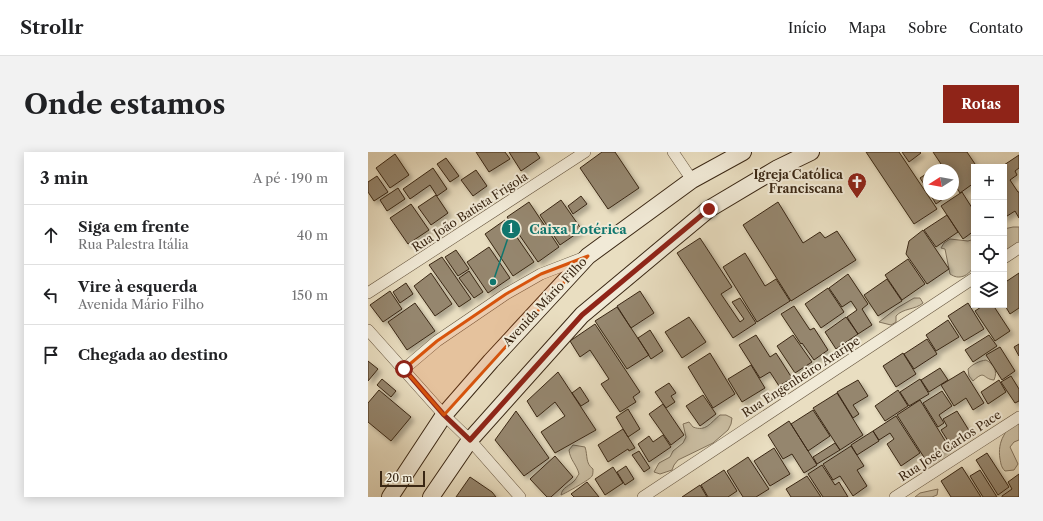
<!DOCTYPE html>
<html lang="pt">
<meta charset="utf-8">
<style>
:root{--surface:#fff;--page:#f2f2f2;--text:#202124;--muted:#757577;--line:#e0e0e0;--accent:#8f2418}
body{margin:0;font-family:"Libre Caslon Text",serif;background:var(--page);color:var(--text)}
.controls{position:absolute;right:12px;top:12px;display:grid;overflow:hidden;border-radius:0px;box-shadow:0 2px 10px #0003}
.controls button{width:36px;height:36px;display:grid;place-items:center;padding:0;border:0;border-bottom:1px solid var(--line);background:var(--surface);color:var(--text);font:20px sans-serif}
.compass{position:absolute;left:555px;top:12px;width:36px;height:36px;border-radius:50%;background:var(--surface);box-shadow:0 2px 10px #0003;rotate:259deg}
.scale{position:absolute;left:12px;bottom:10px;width:45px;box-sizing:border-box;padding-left:4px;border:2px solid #3a2714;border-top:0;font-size:11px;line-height:14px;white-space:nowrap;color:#3a2714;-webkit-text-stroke:3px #f1ead7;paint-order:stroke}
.stop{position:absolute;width:12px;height:12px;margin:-9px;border:3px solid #8f2418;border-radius:50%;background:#fff}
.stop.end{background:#8f2418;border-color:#fff;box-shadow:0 1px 4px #0008}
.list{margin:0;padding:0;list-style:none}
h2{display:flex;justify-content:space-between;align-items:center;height:52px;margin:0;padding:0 16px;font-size:17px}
h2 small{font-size:13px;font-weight:400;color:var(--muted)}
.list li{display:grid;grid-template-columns:26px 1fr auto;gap:12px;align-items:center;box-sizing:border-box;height:60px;padding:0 16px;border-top:1px solid var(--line)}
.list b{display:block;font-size:15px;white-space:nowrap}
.list p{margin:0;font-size:13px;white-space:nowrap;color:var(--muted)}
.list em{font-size:13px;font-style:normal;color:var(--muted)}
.icon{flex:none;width:22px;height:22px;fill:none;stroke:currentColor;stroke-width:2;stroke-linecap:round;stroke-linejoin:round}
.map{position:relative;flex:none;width:651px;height:345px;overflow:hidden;border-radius:0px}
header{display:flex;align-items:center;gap:24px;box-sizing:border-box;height:56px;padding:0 20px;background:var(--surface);border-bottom:1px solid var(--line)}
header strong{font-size:19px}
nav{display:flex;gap:22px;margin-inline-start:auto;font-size:14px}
.intro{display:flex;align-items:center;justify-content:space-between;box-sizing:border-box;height:96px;padding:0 24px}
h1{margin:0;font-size:28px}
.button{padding:10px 18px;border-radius:0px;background:var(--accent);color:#fff;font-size:14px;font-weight:700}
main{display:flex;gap:24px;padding:0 24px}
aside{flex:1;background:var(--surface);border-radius:0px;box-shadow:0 2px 10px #0003}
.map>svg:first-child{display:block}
.green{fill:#cbbfa4;stroke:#82735c}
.building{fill:#95866e;stroke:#3a2714;filter:url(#shadow)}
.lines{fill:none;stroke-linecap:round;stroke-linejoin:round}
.street-casing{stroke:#66553f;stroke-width:12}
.secondary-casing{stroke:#3a2714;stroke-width:18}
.street{stroke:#f1ead7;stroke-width:11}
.secondary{stroke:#f1ead7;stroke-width:16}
.route{stroke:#8f2418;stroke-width:5}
.marked{fill:#d7540d;fill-opacity:0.2;stroke:#d7540d;stroke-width:3;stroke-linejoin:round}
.labels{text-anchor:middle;stroke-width:4;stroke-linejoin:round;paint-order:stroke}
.poi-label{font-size:12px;font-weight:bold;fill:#3a2714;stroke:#f1ead7;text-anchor:end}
.street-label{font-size:12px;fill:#3a2714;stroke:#f1ead7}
.leader{fill:none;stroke:#0f766e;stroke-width:1.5}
.callout-dot{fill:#0f766e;stroke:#f1ead7;stroke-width:1.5}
.mark-label{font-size:12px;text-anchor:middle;font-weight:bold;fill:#fff}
.callout-label{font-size:13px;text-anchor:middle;font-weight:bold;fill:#0f766e;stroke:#f1ead7;stroke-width:4;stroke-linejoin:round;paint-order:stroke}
</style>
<header>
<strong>Strollr</strong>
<nav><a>Início</a><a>Mapa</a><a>Sobre</a><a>Contato</a></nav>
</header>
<div class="intro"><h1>Onde estamos</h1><a class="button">Rotas</a></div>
<main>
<aside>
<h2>3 min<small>A pé · 190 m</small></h2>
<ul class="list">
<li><svg class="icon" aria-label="ahead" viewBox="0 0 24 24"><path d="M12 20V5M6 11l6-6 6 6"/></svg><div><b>Siga em frente</b><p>Rua Palestra Itália</p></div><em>40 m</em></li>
<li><svg class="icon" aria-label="left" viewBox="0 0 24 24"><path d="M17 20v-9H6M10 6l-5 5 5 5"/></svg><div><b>Vire à esquerda</b><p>Avenida Mário Filho</p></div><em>150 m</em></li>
<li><svg class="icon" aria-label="arrive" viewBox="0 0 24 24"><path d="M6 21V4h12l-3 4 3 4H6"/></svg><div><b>Chegada ao destino</b></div></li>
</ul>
</aside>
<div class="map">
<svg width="651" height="345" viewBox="0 0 651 345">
<defs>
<filter id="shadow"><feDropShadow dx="3.5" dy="3.5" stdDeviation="2" flood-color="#0004"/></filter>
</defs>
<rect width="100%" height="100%" fill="#e9dec1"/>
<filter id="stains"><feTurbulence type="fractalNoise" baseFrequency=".005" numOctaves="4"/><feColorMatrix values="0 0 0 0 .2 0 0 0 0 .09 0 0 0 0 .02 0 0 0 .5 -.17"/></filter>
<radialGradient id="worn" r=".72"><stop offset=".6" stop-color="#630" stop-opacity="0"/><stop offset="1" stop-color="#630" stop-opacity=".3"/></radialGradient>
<path class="green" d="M645,75H651V95L636,101V77Z
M582,87L600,89L606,87C606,100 610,118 596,124C590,126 587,125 582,122L577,97L573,96L576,91Z
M546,146H552L555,151C547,158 535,156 528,164V170L523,173L511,170L529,156Z
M618,208C626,212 630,219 626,228C614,227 618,217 605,229L601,224L600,217C605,212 611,209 618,208Z
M352,263H358L364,266L363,272L360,278L345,291L310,308L306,313L304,318L292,322L286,320L291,311L302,305L305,299L315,291L318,285L315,272L321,270L325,275C338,280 342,271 352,263Z
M651,266V288L646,290L642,295L650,312L646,318L637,319C633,315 633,312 632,307C629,289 638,277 651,266Z
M205,293L217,295C220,304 217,311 225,317C225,319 225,323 224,324C223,327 198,341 193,343C194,335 202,334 207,328C208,327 210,323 211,322C209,313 202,308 201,298Z
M570,337L569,343L564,345H547L552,341Z"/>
<path class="building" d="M108,0H137L142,7L121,20Z
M141,0H168L172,6L153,19Z
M234,0H247L271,36L240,57L212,16Z
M498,0H531L569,57L546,72Z
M534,0H552L553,1L541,10Z
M565,0H599L609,15H606V31L592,41L585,30V18H577Z
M27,2L41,23L22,36L8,16Z
M651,3V16L647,19L649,23L642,28L650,40H651V66L647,59L636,66V15H633Z
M78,6L91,24L82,30L69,12Z
M571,13L575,18H564Z
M65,16L79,37L69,44L62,33L42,47L35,37Z
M108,18L119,34L105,44L93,28Z
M561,20V40L552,26Z
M9,24L20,40L6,49L0,40V30Z
M30,36L37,47L19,59L12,48Z
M594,40L606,59V79L595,87L573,54Z
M562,42H582L568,52Z
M68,43L80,61L63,73L50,55Z
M213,44L219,52L205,62L200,54Z
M193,48L214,78L192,93L172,63Z
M161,50L191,95L170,110L139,65Z
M410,50L435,91L452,80L457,86L469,79L488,108L423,149L375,73Z
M43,52L61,78L40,92L22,66Z
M579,63L590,80L568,95L556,78Z
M137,68L166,110L145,124L117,82Z
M555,78L581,117L559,132L538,102L541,89Z
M332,86L364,135L353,142L372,170L376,167L364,150L372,146L388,171L365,186L309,101Z
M121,95L142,126L120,141L99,110Z
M88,98L101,117L90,124L77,105Z
M377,101L397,134L408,127L422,149L389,170L355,115Z
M74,105L103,147L91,155L61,113Z
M540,107L557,132L534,148L517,123Z
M101,119L115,140L106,146L91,126Z
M63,121L84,152L67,164L46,134Z
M651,121V156L642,162L636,152V131Z
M480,122L500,152L494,157L504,173L490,182L479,165L489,158L483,149L474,155L461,136Z
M519,127L534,149L510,164L496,143Z
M38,131L45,142L32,151L25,140Z
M460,136L476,160L453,176L437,152Z
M22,139L34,157L15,170L2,153Z
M272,139L286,161L263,176L249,154Z
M47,151L67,179L39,198L20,170Z
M600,151L616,177L596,189L580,164Z
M616,153H625L642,179L627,189L607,159Z
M426,154L442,178L446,176L460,198L446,208L434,191L433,192L413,162Z
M249,155L281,203L259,217L227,169Z
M321,165L338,190L314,206L297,180Z
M478,165L490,182L468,197L457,180Z
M580,168L591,185L568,199L558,183Z
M227,172L272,240L265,245L268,250L252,260L233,232L241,227L222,198L212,205L202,189Z
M282,178L295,199L283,207L270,186Z
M388,183L402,205L408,201L424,226L411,234L402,220L392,226L371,193Z
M425,183L444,210L427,221L409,194Z
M621,183L629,194L605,210L597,198Z
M559,187L569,202L546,217L536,202Z
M651,192V204L646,195Z
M632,195L647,219L634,228L618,203Z
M342,201L367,242L345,256L320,215Z
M535,201L548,222L528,235L515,214Z
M0,209L10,217L0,229Z
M383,213L397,236L374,250L360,227Z
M572,216L580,228L561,240L553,228Z
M596,219L616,251L605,258L598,246L586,254L573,233Z
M190,220L228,278L187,301L173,280L197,264L187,250L169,265L159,249Z
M643,224L651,237V249L647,251L633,230Z
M14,227L28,239L23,245L9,233Z
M552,227L561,242L541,254L532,240Z
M490,228L500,244L485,253L491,262L485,266L469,240Z
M631,228L638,240L620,252L613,240Z
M301,231L308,241L303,244L307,250L298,256L287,240Z
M212,235L221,249L213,254L204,241Z
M11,238L43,265L23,289L0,270V251Z
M530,238L540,254L517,269L507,254Z
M574,239L584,254L571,263L576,271L570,275L555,251Z
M469,241L495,283L472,298L445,256Z
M335,243L348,262L332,274L318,254Z
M552,248L581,295L559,310L529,263Z
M295,252L316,283L303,293L281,262Z
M260,257L272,277L260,285L248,265Z
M445,258L462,284L440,299L423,272Z
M148,259L181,306L156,324L127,288Z
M589,259L602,280L582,292L573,278L579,274L575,267Z
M528,264L552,301L533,314L519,292L526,287L522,281L511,288L505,279Z
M421,269L449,313L436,321L424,302L415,307L400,283Z
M255,277L267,296L261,299L260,297L240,310L230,293Z
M505,279L511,289L489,303L483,293Z
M295,283L303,295L281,310L270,292L281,284L285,290Z
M467,291L472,298L449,312L445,305Z
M483,294L496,314L489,318L499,334L485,344L472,324L465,328L455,312Z
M406,296L422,322L402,334L386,309Z
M271,299L282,316L276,320L264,303Z
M619,301L641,335L630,343L608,308Z
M187,304L205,325L183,345H179L162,327Z
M380,305L401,337L388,345H375L359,319Z
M454,313L467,333L471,330L480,345H455L440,322Z
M258,314L266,327L257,333L249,320Z
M245,315L255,331L237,343L227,327Z
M594,315L613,345H583L573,329Z
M356,318L369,339L360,345H340L333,333Z
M612,318L629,345H615L602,324Z
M651,322V345H634V344L644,337L640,330Z
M439,324L453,345H423L418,337Z
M102,325L124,340L128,345H88Z
M219,330L231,345H206L203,342Z
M332,333L339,345H314Z"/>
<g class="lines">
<defs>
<path id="street" d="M305,0L324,28
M636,106L651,96
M0,141L217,0
M0,178L76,263L102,288L152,345
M36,217L69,189L138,142L173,122L217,105
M275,345L606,126
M527,345L651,265"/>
<path id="secondary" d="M22,345L76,263L123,209L220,104L324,28L375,0
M63,345L102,288L214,163L341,57L410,16L443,0"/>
</defs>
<use href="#street" class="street-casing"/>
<use href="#secondary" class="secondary-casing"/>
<use href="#street" class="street"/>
<use href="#secondary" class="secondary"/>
</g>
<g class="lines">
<path class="route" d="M36,217L76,263L102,288L214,163L341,57"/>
</g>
<path class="marked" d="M220,104L76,263L36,217L69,189L138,142L173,122Z"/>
<defs>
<symbol id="church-pin" viewBox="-11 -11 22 30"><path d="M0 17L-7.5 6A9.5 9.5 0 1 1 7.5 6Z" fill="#8f2418" stroke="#f1ead7"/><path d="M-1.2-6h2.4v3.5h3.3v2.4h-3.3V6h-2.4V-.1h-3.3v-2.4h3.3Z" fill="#fff"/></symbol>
</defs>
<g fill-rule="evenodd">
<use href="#church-pin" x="478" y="19" width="22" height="30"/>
</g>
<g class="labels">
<g class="poi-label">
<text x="475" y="27">Igreja Católica<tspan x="475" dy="14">Franciscana</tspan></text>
</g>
<g class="street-label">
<text transform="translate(102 60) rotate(-33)" y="4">Rua João Batista Frigola</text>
<text transform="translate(177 150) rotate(-47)" y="4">Avenida Mário Filho</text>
<text transform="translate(433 225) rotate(-33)" y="4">Rua Engenheiro Araripe</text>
<text transform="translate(582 294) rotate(-33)" y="4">Rua José Carlos Pace</text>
</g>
</g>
<path class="leader" d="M125 130L143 77"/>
<g class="callout-dot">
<circle cx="125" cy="130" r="4"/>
<circle cx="143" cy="77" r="10"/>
</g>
<g class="mark-label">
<text x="143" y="81">1</text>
</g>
<g class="callout-label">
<text x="210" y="82">Caixa Lotérica</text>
</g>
<rect width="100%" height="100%" filter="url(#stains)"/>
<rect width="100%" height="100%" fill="url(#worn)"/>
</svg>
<div class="controls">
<button>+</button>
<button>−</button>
<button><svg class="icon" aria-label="locate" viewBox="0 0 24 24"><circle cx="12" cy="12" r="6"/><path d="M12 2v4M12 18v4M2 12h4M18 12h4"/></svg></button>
<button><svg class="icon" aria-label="layers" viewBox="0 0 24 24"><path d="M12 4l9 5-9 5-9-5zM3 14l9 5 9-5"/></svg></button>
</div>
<svg class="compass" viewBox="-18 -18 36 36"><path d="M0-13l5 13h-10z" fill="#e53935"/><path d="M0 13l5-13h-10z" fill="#757577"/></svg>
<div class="scale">20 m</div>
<div class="stop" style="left:36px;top:217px"></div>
<div class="stop end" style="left:341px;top:57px"></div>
</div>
</main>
